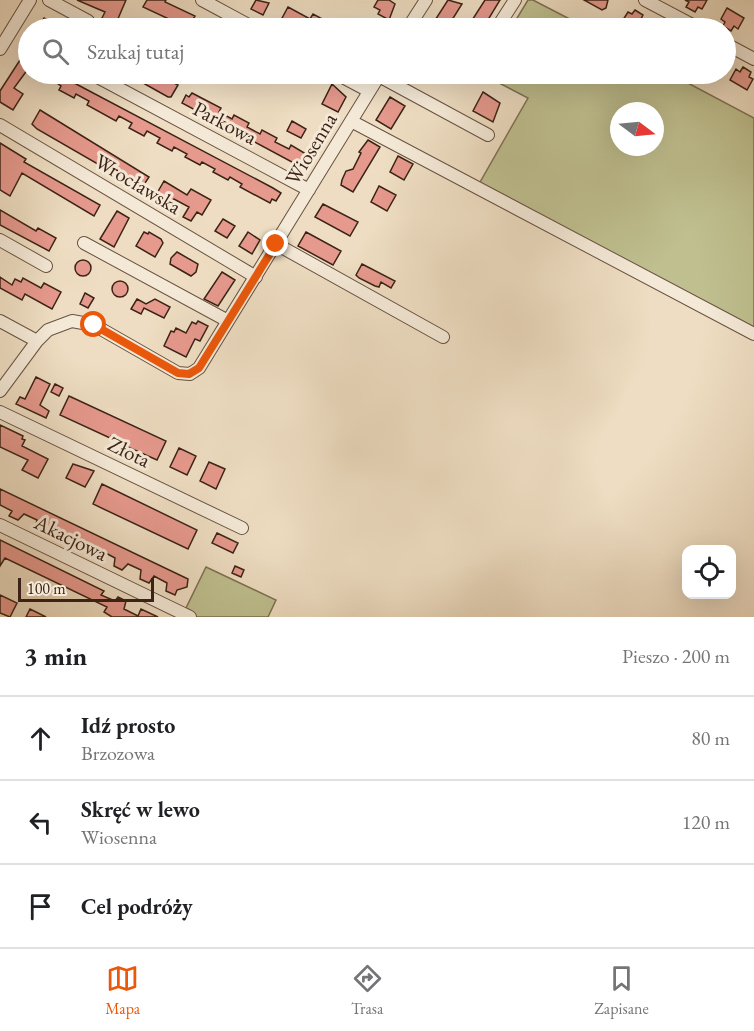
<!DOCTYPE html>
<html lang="pl">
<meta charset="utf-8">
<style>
:root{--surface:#fff;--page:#f2f2f2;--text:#202124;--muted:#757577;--line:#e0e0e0;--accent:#ea580c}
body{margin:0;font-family:"EB Garamond",serif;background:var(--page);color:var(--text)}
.controls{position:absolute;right:18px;bottom:18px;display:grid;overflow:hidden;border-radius:12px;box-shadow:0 6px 24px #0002}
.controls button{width:54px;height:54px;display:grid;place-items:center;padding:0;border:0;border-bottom:2px solid var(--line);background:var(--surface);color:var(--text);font:30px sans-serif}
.compass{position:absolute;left:610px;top:102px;width:54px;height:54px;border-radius:50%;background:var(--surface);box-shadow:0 6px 24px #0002;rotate:106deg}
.scale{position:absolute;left:18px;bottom:15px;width:136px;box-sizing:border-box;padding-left:6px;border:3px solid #3c2317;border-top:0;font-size:16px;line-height:21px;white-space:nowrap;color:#3c2317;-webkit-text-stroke:4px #f4e9d7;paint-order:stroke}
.stop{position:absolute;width:18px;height:18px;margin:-14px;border:4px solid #ea580c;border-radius:50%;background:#fff}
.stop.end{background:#ea580c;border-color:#fff;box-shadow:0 2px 6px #0008}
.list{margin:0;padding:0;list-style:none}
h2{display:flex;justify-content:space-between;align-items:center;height:78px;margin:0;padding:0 24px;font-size:26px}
h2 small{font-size:20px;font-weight:400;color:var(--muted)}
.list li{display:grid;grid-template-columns:39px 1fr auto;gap:18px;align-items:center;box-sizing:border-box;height:84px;padding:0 24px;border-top:2px solid var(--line)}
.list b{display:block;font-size:22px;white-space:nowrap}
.list p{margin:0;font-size:20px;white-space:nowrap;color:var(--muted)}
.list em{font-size:20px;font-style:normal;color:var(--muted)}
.icon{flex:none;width:33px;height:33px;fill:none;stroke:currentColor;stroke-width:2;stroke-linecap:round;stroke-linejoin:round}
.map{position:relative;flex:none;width:754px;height:617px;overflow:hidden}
.search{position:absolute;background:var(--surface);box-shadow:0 6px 24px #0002;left:18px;right:18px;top:18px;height:66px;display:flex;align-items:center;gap:15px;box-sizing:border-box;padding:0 21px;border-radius:33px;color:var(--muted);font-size:22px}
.sheet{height:330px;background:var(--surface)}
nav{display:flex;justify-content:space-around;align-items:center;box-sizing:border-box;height:84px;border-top:2px solid var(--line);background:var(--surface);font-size:16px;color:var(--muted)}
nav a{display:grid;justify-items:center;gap:3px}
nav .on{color:var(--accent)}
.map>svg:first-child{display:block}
.green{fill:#bfbf8f;stroke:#7e7153;stroke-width:1.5;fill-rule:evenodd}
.building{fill:#e6998d;stroke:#3c2317;stroke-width:1.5}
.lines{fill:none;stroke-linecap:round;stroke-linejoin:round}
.minor-casing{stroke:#685242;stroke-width:14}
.minor{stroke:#f4e9d7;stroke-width:12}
.route{stroke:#ea580c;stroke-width:8}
.labels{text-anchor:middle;stroke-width:6;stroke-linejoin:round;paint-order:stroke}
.street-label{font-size:21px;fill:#3c2317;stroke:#f4e9d7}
</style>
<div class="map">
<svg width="754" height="617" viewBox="0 0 754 617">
<rect width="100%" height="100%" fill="#eeddc2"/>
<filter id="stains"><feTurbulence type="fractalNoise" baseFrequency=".00333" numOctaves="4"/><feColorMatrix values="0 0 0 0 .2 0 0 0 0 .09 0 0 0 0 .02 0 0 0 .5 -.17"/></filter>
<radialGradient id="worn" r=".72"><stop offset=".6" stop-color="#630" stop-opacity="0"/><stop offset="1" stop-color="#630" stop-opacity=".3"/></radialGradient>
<path class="green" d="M528,0H533L587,28H511Z
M484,75L671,74L754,118V331L479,184L528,98ZM619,111H655V147H619Z
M206,567L276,600L268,617H187L190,610L186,608Z"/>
<path class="building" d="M77,0H126L114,28H97L105,12Z
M147,0H166L165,2L195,16L188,28L143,7Z
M256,0L269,3L263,15L251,9Z
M378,0H389L395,4L389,20L378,14L380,10L374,7Z
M448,0L462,4L447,28H430Z
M485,0H500L483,28H467Z
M584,0H608L606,8L602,10Z
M685,0H707L702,9L698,7L695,12L686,7L689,2Z
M288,7L310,19L313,14L328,22L325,28H294L280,22Z
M727,8L744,18L738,29L734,26L731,31L723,26L725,22L721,19Z
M635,10L643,15L641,19L645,22L642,28H631L621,23L628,12L632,14Z
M44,18L62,28H38Z
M362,19L380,28H357Z
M28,51V69L14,88L23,94L13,110L0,102V91L20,60L22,61Z
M743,67L751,72L749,77L753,79L747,90L730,80L736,69L740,72Z
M127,74H156L178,85L171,97H168Z
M61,76L273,188L281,193L276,201L272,199L270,203L240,187L242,184L230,177L228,180L213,172L215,169L202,162L200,165L185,157L187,154L174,147L172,151L157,143L160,138L147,131L144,136L129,128L132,123L119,116L116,121L87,105L89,101L76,94L74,98L59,90L61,86L57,83Z
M332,84L346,97L338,112L322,104Z
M483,92L500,103L493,122L473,111Z
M192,93L221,108L219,112L232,119L234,115L249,123L247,127L260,134L262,130L277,138L275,142L289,149L291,145L306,154L304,157L308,159L303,168L182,103L186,95L189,97Z
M390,97L405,106L391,129L376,120Z
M40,110L149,177L141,189L37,129L32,124Z
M292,121L306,129L301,138L287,131Z
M368,140L380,147L353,192L341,185L342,180L346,171L353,169L361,153L359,152Z
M0,143L26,159L24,162L100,205L94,216L22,173L10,196L0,190Z
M398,156L413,164L404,180L390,172Z
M164,181L187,195L191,189L211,200L202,215L197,212L191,221L183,217L189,207L174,199L169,207L160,202L162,199L156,195Z
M379,186L396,195L387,211L371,202Z
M323,204L358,222L350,236L315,217Z
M0,210L36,231L38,228L56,238L49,251L0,225Z
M117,211L129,218L114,247L100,239Z
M223,219L235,226L227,238L215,231Z
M144,232L148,234L149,232L161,239L163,243L155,257L136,246Z
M248,232L260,240L252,254L239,246Z
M306,232L341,251L333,265L298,246Z
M177,252L198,264L196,272L191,276L170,264L171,258Z
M75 268a8 8 0 1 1 16 0a8 8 0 1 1-16 0Z
M362,264L395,281L391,288L381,282L379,287L375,286L359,278L356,275Z
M222,272L235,280L218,306L204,299Z
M0,277L12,285L15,279L21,282L23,278L41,288L44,283L61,292L52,309L25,294L22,300L0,288Z
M112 289a8 8 0 1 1 16 0a8 8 0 1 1-16 0Z
M85,293L94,298L88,308L80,304Z
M137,299L146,304L155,299L170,307L164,318L144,308L141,314L131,309Z
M198,321L208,326L200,341L195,339L186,357L164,346L171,331L174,332L176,328L186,333L192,322L196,324Z
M36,377L50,384L40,405L49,411L46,418L16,404L20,397L25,399Z
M55,384L63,388L59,396L51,392Z
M69,396L166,441L157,460L121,444L122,441L111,436L110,438L60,415Z
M0,425L23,436L22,439L25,440L22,446L48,459L38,478L22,470L28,460L0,447Z
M179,448L196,456L187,475L170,467Z
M209,462L225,469L216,489L200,481Z
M73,464L94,471L85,487L66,478Z
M102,484L197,530L188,549L93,504Z
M0,489L188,579L187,587L177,590L175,595L166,591L167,583L154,576L149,583L140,579L141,570L128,564L122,570L114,566L115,558L102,551L96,558L88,553L89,545L76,539L70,545L61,541L63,532L50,526L44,532L35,528L37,520L24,514L18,520L9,516L12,511L0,505Z
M217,533L238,543L233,553L212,543Z
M0,540L104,591L101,595L115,601L118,597L126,601L124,609L138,616L141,609L158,617H112L104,612L107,607L5,558L0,566Z
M235,566L244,570L241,577L232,573Z
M0,595L17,603L10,617L0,613Z
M30,609L46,617H26Z"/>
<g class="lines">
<defs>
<path id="minor" d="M49,0L88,21L89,28
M202,0L254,28
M645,0L698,28
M408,28L426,0
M497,28L515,0
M726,44L754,59
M0,49L30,0
M92,74L309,190
M337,74L369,91
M379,76L488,135
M351,121L754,334
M0,125L256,277
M0,240L46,266
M84,243L228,321
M276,244L443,337
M0,321L37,341
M0,391L37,341L48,330L72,321L94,325L178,373L190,374L199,368L380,74
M0,412L242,528
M0,525L190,617"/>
</defs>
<use href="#minor" class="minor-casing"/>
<use href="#minor" class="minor"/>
</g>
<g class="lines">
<path class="route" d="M94,325L178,373L189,374L199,368L276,244"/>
</g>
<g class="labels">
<g class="street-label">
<text transform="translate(225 123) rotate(28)" y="7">Parkowa</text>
<text transform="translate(311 149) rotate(-59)" y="7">Wiosenna</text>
<text transform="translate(138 184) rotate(31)" y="7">Wrocławska</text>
<text transform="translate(129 452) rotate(26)" y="7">Złota</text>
<text transform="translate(71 538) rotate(26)" y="7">Akacjowa</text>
</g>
</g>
<rect width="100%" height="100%" filter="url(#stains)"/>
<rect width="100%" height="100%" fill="url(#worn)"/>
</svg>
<div class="controls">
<button><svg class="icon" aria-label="locate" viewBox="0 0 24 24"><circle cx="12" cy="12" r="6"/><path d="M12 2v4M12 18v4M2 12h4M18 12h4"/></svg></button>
</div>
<svg class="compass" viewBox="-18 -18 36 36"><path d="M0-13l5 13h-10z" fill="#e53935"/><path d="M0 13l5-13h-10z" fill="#757577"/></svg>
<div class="scale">100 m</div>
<div class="stop" style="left:94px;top:325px"></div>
<div class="stop end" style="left:276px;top:244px"></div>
<div class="search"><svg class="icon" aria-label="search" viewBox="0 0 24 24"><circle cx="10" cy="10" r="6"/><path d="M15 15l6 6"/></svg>Szukaj tutaj</div>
</div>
<section class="sheet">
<h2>3 min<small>Pieszo · 200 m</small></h2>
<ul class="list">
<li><svg class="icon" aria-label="ahead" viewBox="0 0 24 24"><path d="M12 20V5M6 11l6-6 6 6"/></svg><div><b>Idź prosto</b><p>Brzozowa</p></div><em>80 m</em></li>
<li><svg class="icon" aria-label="left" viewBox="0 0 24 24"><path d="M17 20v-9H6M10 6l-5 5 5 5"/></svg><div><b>Skręć w lewo</b><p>Wiosenna</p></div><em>120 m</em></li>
<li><svg class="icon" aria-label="arrive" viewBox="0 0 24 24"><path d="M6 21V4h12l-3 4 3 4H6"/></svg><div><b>Cel podróży</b></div></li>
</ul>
</section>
<nav>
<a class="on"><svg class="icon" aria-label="map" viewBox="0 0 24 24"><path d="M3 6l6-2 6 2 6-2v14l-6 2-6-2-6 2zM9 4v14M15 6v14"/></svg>Mapa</a>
<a><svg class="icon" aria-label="directions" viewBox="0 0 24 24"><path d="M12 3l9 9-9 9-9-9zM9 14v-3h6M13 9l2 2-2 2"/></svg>Trasa</a>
<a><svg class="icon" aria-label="saved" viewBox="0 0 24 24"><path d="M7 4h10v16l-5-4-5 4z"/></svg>Zapisane</a>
</nav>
